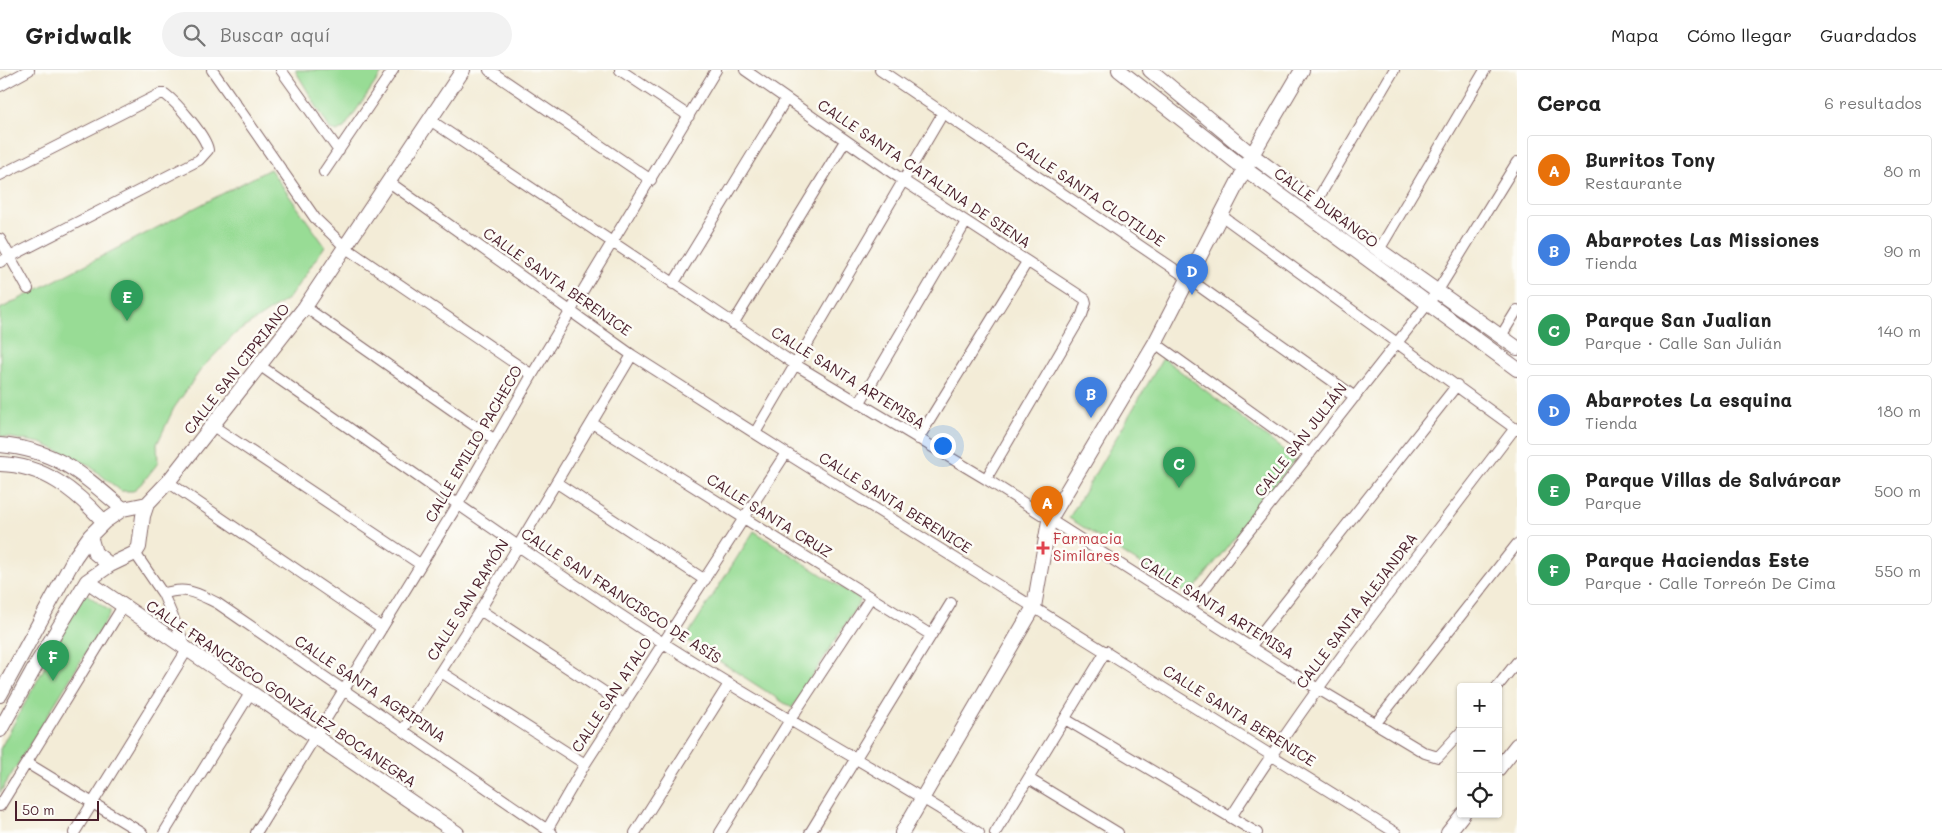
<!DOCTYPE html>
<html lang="es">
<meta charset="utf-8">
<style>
:root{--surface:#fff;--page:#f2f2f2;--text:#222;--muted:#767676;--line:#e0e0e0;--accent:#0f766e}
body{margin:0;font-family:Mali,sans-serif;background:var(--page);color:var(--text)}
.controls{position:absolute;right:15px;bottom:15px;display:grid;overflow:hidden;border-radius:5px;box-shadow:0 1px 4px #0004}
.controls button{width:45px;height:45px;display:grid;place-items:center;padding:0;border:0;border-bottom:1px solid var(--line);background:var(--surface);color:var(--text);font:25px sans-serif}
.scale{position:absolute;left:15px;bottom:12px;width:84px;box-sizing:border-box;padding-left:5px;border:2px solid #4a1f2b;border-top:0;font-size:14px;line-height:18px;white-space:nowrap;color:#4a1f2b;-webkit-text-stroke:4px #fdfcf7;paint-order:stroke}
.you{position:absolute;left:942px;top:375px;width:18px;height:18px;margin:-12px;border:4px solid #fff;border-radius:50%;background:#1a73e8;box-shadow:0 0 0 8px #1a73e833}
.badge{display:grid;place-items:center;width:32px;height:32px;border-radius:50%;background:var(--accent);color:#fff;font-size:16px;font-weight:700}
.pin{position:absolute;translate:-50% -41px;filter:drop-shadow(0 1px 2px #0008)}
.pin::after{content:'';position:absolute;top:26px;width:18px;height:15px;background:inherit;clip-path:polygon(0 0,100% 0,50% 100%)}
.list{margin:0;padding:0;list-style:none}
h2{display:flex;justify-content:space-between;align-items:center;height:65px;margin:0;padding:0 20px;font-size:21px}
h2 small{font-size:16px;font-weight:400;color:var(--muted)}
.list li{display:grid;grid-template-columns:32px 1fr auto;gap:15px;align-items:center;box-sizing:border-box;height:70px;margin:0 10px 10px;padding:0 10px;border:1px solid var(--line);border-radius:5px}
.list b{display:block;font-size:19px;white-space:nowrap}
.list p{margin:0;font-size:16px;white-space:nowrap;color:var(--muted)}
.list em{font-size:16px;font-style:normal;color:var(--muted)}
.icon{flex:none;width:28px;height:28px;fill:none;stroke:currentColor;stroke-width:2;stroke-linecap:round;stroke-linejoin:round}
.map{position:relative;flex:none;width:1517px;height:763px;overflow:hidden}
header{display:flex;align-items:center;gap:30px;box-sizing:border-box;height:70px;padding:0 25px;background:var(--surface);border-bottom:1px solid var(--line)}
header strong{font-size:24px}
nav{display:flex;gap:28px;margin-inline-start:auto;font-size:18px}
.search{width:350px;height:45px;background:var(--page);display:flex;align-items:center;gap:12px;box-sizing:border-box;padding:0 18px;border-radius:28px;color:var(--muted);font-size:19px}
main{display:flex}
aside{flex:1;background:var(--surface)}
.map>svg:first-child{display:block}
.green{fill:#98dc95;stroke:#717e60}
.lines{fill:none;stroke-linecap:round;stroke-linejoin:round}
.street-casing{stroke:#856767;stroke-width:12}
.secondary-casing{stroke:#856767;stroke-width:16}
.street{stroke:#fff;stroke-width:10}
.secondary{stroke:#fff;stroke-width:14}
.health-dot{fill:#e0444e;stroke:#fdfcf7;stroke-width:2}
.labels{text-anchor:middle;stroke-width:5;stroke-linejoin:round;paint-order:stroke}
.street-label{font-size:15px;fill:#4a1f2b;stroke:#fdfcf7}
.health-label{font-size:15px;fill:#be3a42;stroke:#fdfcf7;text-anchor:start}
</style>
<header>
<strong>Gridwalk</strong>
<div class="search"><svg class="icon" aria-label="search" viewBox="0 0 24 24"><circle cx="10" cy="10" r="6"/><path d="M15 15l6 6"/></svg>Buscar aquí</div>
<nav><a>Mapa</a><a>Cómo llegar</a><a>Guardados</a></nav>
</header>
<main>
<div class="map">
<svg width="1517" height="763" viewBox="0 0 1517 763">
<rect width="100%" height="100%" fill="#fdfcf7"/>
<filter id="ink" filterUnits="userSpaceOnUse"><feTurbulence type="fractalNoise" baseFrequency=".02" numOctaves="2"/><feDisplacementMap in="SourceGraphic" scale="10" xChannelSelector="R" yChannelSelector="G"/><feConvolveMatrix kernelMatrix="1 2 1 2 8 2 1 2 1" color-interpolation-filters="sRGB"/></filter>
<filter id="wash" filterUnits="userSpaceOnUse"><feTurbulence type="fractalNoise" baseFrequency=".0096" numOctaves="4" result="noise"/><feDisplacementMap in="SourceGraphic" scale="20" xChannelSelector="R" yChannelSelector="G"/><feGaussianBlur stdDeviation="1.12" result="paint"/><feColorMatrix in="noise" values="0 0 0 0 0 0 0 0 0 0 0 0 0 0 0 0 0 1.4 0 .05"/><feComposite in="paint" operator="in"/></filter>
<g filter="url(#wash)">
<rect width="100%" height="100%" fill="#f3ecd7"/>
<path class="green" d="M295,0H384L344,58L337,62L330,59Z
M270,99L325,176L289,228L236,263L202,298L174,338L157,374L158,393L143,412L133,421H121L87,394L41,373L0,366V239Z
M1163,288L1295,389L1189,526L1069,448Z
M754,461L861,530L792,638L685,569Z
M85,523L111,542L0,723V679Z"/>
</g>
<g filter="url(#ink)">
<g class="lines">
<defs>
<path id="street" d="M212,0L315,148L346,178L532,305
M281,0L339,81
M489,0L651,110
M620,0L689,46
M745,0L904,111L1085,229L1086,233L1082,245L986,409
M880,0L1189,209L1355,327
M0,16L29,0
M430,50L796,295L986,409L1280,596L1425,683L1438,687L1461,662
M324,102L393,0
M0,105L160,24H165C177,33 206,66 208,80L199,90L0,192
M389,112L632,285L786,383L1396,763
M1316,132L1394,0
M1222,146L1517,360
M0,169L28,219
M1379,180L1485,0
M673,214L786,29
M305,237L495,370
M733,254L845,71
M1501,266L1517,240
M1155,273L1310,384
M259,295C394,389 527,485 665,574C768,640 876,698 979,763
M859,334L966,152
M592,353L931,565
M213,356L420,494
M755,363L943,43
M918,369L1027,192
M168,412L382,558
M557,413L705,510
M163,524C186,516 196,523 217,533L552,763
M1190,538L1245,466L1437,222L1517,92
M480,540L624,635
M1251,576L1457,315
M441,602L585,694
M1497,617L1517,592
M1065,649L1257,763
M1376,653L1517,474
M403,660L480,540L632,285
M27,693L142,763
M1029,709L1118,763
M0,736L123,536
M1231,747C1317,611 1418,486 1515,358
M547,760L585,694L786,383
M74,763L187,580L163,524L135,483
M164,763L251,622
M256,763L458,434L532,305L716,0
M635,763L729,614
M720,763L790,650L871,527
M810,763L951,533
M995,763L1106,581"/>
<path id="secondary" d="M1119,0L1245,99L1517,299
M1150,0L1252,85L1379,180L1517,278
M0,375C57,380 82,404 123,439
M0,394C44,395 76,421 104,452
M90,466L95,483L110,495
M87,511L457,763
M0,625L75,487L90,466L104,452L123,439L147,434
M0,660L36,595L87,511L110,495L135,483L139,477L143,446L147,434L168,412L305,237L463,0
M1498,699L1517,675
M902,763L1034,537L1049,451L1155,273L1252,85L1302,0
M1448,763L1463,744"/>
</defs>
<use href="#street" class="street-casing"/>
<use href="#secondary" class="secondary-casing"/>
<use href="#street" class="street"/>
<use href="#secondary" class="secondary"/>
</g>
</g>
<path class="health-dot" d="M1040.5 470.5h5v5h5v5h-5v5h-5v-5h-5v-5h5z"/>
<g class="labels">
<g class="street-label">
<text transform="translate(924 104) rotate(34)" y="5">CALLE SANTA CATALINA DE SIENA</text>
<text transform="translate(1090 124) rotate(34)" y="5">CALLE SANTA CLOTILDE</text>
<text transform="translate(1326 138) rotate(36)" y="5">CALLE DURANGO</text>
<text transform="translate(557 212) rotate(35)" y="5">CALLE SANTA BERENICE</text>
<text transform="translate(237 299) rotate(-52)" y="5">CALLE SAN CIPRIANO</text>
<text transform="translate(848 308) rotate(32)" y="5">CALLE SANTA ARTEMISA</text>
<text transform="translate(1301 370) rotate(-52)" y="5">CALLE SAN JULIÁN</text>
<text transform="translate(474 374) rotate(-60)" y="5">CALLE EMILIO PACHECO</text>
<text transform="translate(895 433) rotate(32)" y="5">CALLE SANTA BERENICE</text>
<text transform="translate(769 446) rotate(32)" y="5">CALLE SANTA CRUZ</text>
<text transform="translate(621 526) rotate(33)" y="5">CALLE SAN FRANCISCO DE ASÍS</text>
<text transform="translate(468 530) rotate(-58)" y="5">CALLE SAN RAMÓN</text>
<text transform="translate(1217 538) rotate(32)" y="5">CALLE SANTA ARTEMISA</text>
<text transform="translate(1357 541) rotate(-53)" y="5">CALLE SANTA ALEJANDRA</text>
<text transform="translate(370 619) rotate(34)" y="5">CALLE SANTA AGRIPINA</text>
<text transform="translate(281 624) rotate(34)" y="5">CALLE FRANCISCO GONZÁLEZ BOCANEGRA</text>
<text transform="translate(612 625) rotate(-57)" y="5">CALLE SAN ATALO</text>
<text transform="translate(1239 646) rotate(32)" y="5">CALLE SANTA BERENICE</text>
</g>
<g class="health-label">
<text x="1053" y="474">Farmacia<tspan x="1053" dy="17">Similares</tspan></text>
</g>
</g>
</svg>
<div class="controls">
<button>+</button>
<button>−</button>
<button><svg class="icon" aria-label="locate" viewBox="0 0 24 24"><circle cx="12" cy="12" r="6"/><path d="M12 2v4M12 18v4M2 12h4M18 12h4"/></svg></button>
</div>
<div class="scale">50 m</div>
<div class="you"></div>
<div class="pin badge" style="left:1047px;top:457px;background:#e8710a">A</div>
<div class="pin badge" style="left:1091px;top:348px;background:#3f7fe0">B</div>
<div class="pin badge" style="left:1179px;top:418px;background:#2e9e5b">C</div>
<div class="pin badge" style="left:1192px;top:225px;background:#3f7fe0">D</div>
<div class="pin badge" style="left:127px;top:251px;background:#2e9e5b">E</div>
<div class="pin badge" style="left:53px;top:611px;background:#2e9e5b">F</div>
</div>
<aside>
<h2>Cerca<small>6 resultados</small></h2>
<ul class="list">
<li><span class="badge" style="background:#e8710a">A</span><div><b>Burritos Tony</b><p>Restaurante</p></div><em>80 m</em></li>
<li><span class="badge" style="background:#3f7fe0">B</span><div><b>Abarrotes Las Missiones</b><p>Tienda</p></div><em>90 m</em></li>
<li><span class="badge" style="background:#2e9e5b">C</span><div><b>Parque San Jualian</b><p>Parque · Calle San Julián</p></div><em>140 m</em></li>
<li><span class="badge" style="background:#3f7fe0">D</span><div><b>Abarrotes La esquina</b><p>Tienda</p></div><em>180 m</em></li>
<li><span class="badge" style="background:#2e9e5b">E</span><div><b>Parque Villas de Salvárcar</b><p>Parque</p></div><em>500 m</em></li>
<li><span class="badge" style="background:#2e9e5b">F</span><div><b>Parque Haciendas Este</b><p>Parque · Calle Torreón De Cima</p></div><em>550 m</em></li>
</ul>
</aside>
</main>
